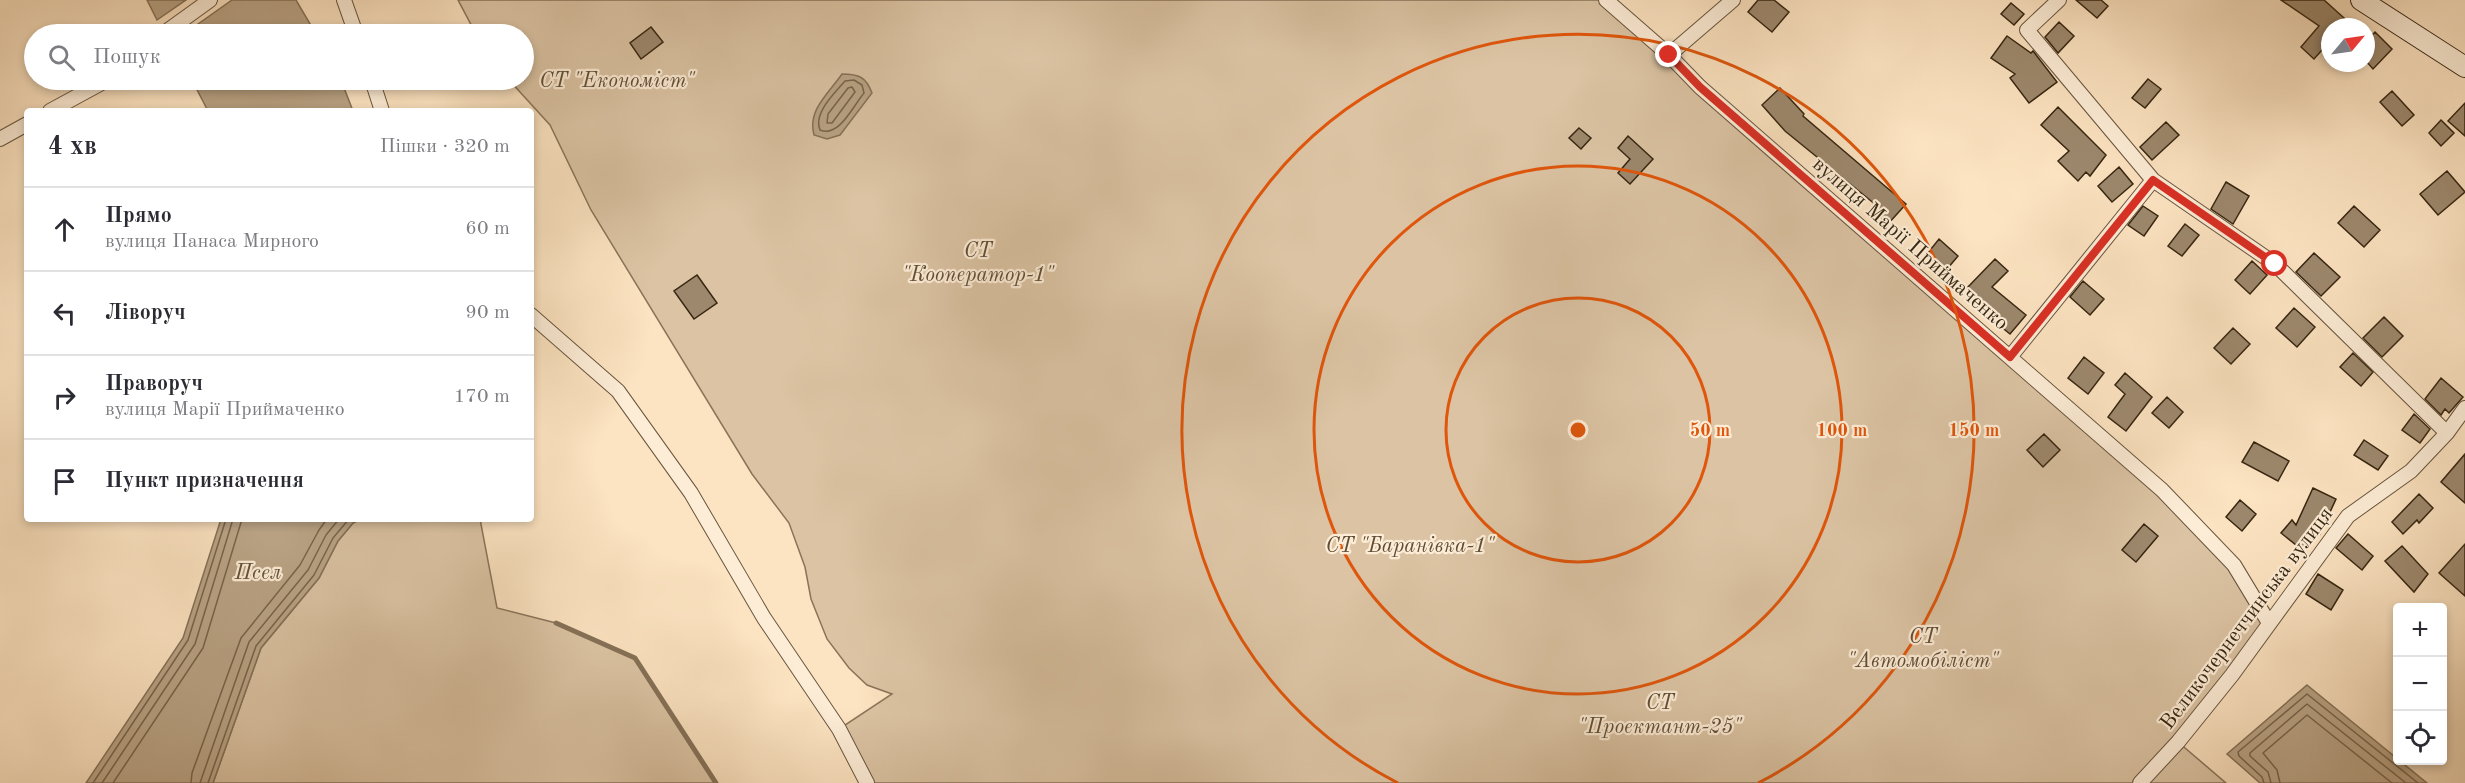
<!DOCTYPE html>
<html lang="uk">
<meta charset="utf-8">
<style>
:root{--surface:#fff;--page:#f7f7f7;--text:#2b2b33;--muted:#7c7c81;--line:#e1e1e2}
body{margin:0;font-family:"Old Standard TT",serif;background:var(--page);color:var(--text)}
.controls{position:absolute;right:18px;bottom:18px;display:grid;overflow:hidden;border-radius:6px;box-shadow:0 3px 9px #0003}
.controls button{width:54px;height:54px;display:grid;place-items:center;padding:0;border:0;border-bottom:2px solid var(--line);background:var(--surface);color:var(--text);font:30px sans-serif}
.compass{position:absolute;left:2321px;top:18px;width:54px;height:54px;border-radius:50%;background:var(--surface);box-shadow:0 3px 9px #0003;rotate:61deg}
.stop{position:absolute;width:18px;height:18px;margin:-14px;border:4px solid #d93025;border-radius:50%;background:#fff}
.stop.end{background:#d93025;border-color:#fff;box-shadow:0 2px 6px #0008}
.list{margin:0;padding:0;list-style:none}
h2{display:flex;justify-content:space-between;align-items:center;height:78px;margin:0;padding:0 24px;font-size:26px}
h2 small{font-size:20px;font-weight:400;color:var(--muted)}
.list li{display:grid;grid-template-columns:39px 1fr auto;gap:18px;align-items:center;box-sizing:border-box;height:84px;padding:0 24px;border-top:2px solid var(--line)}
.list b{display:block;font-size:22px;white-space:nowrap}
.list p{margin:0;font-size:20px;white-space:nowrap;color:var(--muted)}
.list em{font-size:20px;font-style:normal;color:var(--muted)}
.icon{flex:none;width:33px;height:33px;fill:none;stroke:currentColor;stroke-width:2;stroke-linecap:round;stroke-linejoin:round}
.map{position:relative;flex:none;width:2465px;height:783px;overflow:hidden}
.search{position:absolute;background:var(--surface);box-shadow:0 3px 9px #0003;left:24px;top:24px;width:510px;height:66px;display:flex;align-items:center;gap:15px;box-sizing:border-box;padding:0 21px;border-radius:33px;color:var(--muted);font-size:22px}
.panel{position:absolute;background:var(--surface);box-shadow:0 3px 9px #0003;left:24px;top:108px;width:510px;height:414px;border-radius:6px}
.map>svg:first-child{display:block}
.green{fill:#dbc3a3;stroke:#89745a;stroke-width:1.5}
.water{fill:#b9a385;stroke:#857157;stroke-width:1.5}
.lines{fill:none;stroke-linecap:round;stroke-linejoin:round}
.shore{stroke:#78644b;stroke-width:1.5}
.stream{stroke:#857157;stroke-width:5}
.building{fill:#9d886d;stroke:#372611;stroke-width:1.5}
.street-casing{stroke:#68553d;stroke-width:16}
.secondary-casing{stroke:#372611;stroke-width:22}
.street{stroke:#fdedd7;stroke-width:14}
.secondary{stroke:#fdedd7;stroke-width:20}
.route{stroke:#d93025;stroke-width:8}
.ring{fill:none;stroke:#df560c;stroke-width:3}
.labels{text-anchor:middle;stroke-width:4.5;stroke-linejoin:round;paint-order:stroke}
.park-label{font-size:21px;font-style:italic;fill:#604d36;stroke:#fdedd7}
.street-label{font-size:21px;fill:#372611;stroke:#fdedd7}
.water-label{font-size:22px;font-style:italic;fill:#64523a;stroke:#fdedd7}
.centre{fill:#df560c;stroke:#fdedd7;stroke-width:3}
.ring-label{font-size:18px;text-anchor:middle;font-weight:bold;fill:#df560c;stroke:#fdedd7;stroke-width:4.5;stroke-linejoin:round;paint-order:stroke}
</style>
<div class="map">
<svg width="2465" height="783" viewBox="0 0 2465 783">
<rect width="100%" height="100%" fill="#fce3c1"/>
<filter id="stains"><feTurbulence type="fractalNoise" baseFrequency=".00333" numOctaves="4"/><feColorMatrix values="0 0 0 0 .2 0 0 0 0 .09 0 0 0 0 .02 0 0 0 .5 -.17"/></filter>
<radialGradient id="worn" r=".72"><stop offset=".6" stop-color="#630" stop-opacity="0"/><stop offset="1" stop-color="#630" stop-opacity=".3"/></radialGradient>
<path class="green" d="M458,0H1606L2162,490L2234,565L2269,623L2178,742L2226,783H867L839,729L892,694L867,685L849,668L827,639L811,599L805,567L789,523L752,474L591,210L550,125L509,80H524V34H476Z
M360,519H480L497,608L556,623L635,658L716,783H213L261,648L319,578L338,541L353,523Z"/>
<path class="water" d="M147,0H186L157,20Z
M232,0H296L316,34H184Z
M842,74C859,74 866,77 872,93L840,135L827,139L814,135C807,110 829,93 842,74Z
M192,80H341L353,111H208Z
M221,519H360L353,523L338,541L319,578L261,648L213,783H86L183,638Z
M2307,685L2427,783H2260L2227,754Z"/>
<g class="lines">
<path class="shore" d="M854,80L862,85L864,93C853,106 839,138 820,130C813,113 835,93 845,81Z
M852,87L855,92L832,123H827L828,114L848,88Z
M93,783L188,640L226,519
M102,783L195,644L233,519
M113,783L203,648L242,519
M191,783L192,773L241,638L300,565L319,530L327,519
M200,783L249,642L308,570L326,535L339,519
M208,783L256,646L314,575L333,538L349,519
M2264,783L2262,777L2239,756L2238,752L2307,694L2418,783
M2271,783L2268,772L2250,756V753L2307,704L2406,783
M2280,783L2277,770L2263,753L2307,715L2392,783"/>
<path class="stream" d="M556,623L635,658L716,783"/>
</g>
<path class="building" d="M1758,0H1774L1789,12L1772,32L1748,12Z
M2076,0H2101L2108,6L2097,18Z
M2281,0H2324L2354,27H2330V41L2314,59L2301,47L2319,26Z
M2011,3L2024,14L2014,25L2001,14Z
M2059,22L2074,36L2058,53L2045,37Z
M651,27L663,42L641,59L630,43Z
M2375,32L2392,49L2373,69L2366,61V41Z
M2007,36L2031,53L2033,51L2057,82L2029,103L2010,78L2015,74L1991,58Z
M2148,79L2161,89L2145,108L2132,98Z
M1780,88L1804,114L1803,116L1906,204L1888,224L1872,210L1876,205L1785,131L1762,105Z
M2392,91L2414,115L2402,126L2380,102Z
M2465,103V136L2448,121Z
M2058,107L2106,155L2090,176L2086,172L2078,181L2058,161L2069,151L2041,125Z
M2441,120L2454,133L2441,146L2429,133Z
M2166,122L2179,135L2152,160L2140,147Z
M1579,128L1591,138L1581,149L1569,138Z
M1628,136L1653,159L1630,184L1618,173L1630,159L1618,148Z
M2119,167L2133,184L2112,202L2098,186Z
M2447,171L2465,192L2438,215L2420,194Z
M2226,182L2249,196L2233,224L2211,209Z
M2143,206L2158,216L2144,236L2128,225Z
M2354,206L2380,230L2364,247L2338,223Z
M2185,224L2199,235L2182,256L2168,246Z
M1939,239L1958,256L1942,275L1923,259Z
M2314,253L2340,277L2321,296L2296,272Z
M1995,259L2008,271L1992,287L2026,315L2010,334L1988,316L1992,312L1967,288Z
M2252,261L2267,275L2250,294L2235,280Z
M697,275L717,303L694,319L674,291Z
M2083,281L2104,299L2090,315L2070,297Z
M2294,308L2315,327L2297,347L2276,328Z
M2384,317L2403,336L2382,357L2363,338Z
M2233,328L2250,344L2231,364L2214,348Z
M2353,353L2373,372L2361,386L2340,367Z
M2084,357L2104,373L2088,394L2068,378Z
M2125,373L2152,397L2126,431L2108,417L2125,394L2115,385Z
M2441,378L2463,397L2449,413L2445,409L2441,415L2425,399Z
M2167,397L2183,412L2169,428L2152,413Z
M2414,414L2430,429L2420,443L2402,430Z
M2044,434L2060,450L2043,467L2027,450Z
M2364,440L2388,456L2378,470L2354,455Z
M2254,442L2289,461L2278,481L2242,462Z
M2465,454V503L2441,482Z
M2313,488L2336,499L2320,534L2316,531L2301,549L2281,533L2292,520L2296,525Z
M2419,494L2433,508L2419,523L2417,520L2403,534L2392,522Z
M2240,500L2256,514L2242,531L2226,517Z
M2144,524L2158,536L2136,562L2122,550Z
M2348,534L2373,556L2362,570L2336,548Z
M2465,544V596L2439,573Z
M2402,546L2428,574L2414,592L2385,561Z
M2318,574L2343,590L2331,610L2306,594Z"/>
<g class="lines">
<defs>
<path id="street" d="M344,0L356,34
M1606,0L1669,55L1700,87L2162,490L2234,565L2269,623
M2059,0L2027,30L2153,180L2275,264L2447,433
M163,34L210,0
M1669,55L1733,0
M372,80L382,111
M50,111L107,80
M0,139L27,124
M531,315L618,391L691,493L764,618L839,729L867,783
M2010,357L2153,180
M2140,783L2178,742L2232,675L2348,516L2411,471L2447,433L2465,408"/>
<path id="secondary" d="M2361,0L2465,67"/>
</defs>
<use href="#street" class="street-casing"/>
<use href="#secondary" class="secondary-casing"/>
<use href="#street" class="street"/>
<use href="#secondary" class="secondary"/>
</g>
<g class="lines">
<path class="route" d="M1669,55L1700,87L2010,357L2153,180L2275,264"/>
</g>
<g class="ring">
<circle cx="1578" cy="430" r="132"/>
<circle cx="1578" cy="430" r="264"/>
<path d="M1398 783A396 396 0 1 1 1758 783"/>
</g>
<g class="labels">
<g class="park-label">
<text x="617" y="87">СТ "Економіст"</text>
<text x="978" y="257">СТ<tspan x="978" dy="24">"Кооператор-1"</tspan></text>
<text x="1410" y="552">СТ "Баранівка-1"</text>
<text x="1923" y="643">СТ<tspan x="1923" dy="24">"Автомобіліст"</tspan></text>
<text x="1660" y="709">СТ<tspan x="1660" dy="24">"Проектант-25"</tspan></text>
</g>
<g class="street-label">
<text transform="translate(1911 243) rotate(41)" y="7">вулиця Марії Приймаченко</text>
<text transform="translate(2246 618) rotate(-53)" y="7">Великочернеччинська вулиця</text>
</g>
<g class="water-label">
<text x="258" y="579">Псел</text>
</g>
</g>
<circle cx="1578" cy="430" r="9" class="centre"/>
<g class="ring-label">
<text x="1710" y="436">50 m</text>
<text x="1842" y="436">100 m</text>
<text x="1974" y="436">150 m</text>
</g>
<rect width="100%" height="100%" filter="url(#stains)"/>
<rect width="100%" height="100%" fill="url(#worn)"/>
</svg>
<div class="controls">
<button>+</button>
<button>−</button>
<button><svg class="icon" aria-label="locate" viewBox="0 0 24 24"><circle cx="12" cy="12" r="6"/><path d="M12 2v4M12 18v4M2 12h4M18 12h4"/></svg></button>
</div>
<svg class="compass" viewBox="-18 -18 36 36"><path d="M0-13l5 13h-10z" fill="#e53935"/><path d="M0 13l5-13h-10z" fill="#7c7c81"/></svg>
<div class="stop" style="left:2275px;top:264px"></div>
<div class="stop end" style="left:1669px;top:55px"></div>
<div class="search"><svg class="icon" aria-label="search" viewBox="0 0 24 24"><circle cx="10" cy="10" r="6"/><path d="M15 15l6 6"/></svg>Пошук</div>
<section class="panel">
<h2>4 хв<small>Пішки · 320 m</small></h2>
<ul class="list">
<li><svg class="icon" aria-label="ahead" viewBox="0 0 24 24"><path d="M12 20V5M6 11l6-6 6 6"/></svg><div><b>Прямо</b><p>вулиця Панаса Мирного</p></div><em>60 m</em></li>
<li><svg class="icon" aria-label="left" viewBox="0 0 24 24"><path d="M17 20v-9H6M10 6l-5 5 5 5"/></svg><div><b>Ліворуч</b></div><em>90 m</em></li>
<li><svg class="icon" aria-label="right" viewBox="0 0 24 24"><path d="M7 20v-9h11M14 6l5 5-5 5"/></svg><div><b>Праворуч</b><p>вулиця Марії Приймаченко</p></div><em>170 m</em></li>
<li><svg class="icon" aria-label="arrive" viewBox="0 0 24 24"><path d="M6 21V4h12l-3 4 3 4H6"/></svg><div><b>Пункт призначення</b></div></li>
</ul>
</section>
</div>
